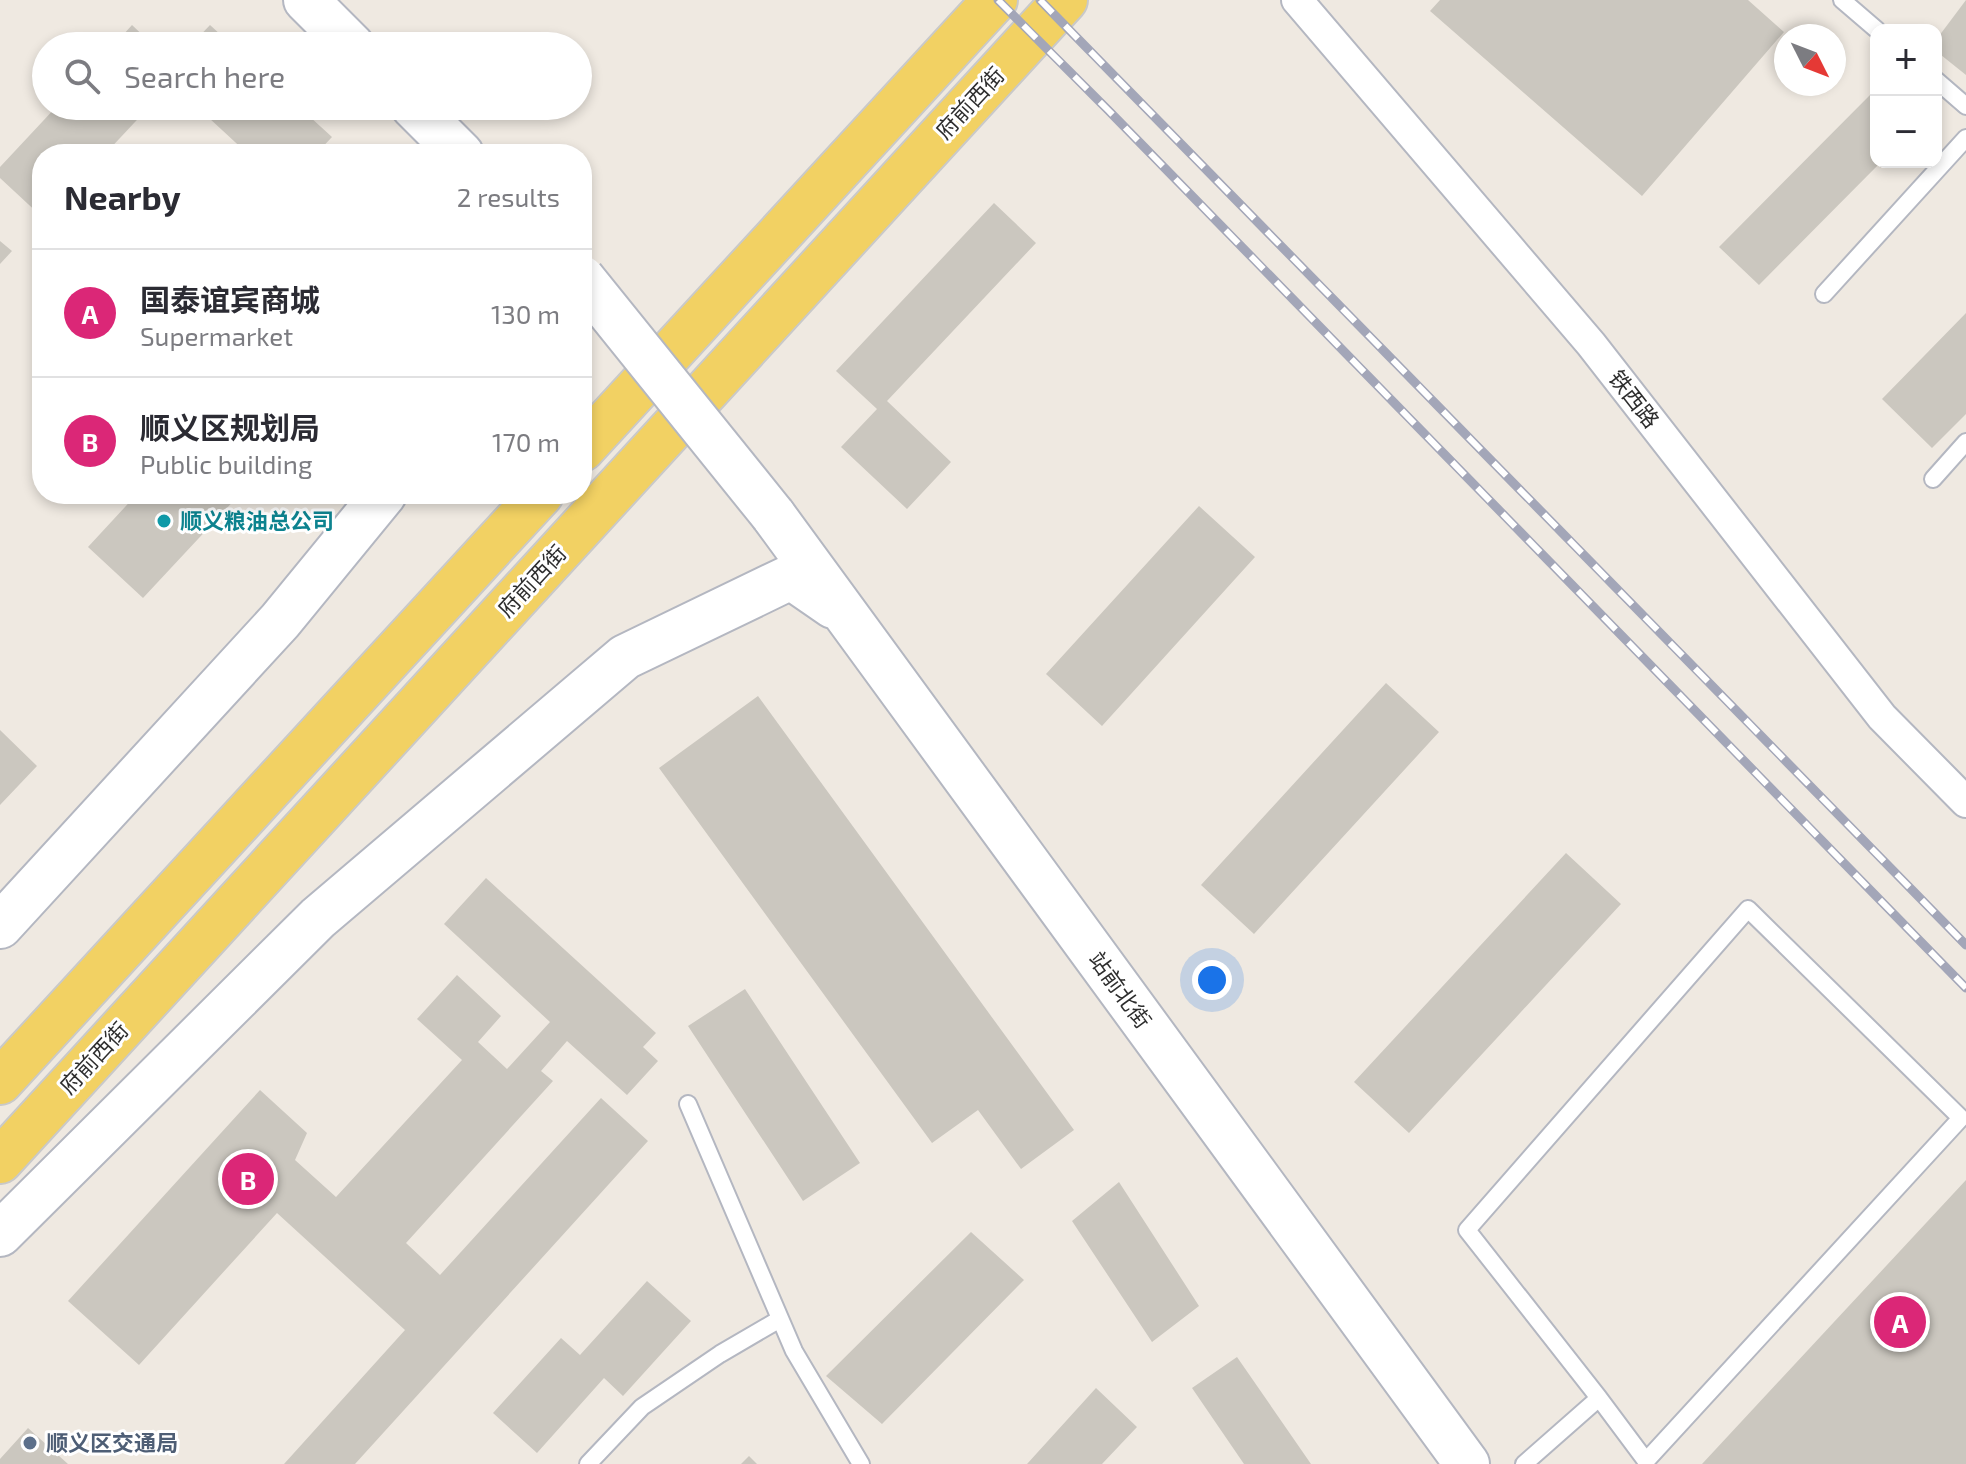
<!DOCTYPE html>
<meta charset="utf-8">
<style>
:root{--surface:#fff;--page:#f2f2f3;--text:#2b2b33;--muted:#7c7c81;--line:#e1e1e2;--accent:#db2777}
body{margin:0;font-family:"Exo 2","Noto Sans SC",sans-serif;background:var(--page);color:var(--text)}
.controls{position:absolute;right:24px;top:24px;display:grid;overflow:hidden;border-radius:16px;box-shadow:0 4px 12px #0003}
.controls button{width:72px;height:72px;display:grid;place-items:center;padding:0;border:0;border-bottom:2px solid var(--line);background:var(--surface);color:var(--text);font:40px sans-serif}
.compass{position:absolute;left:1774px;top:24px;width:72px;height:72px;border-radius:50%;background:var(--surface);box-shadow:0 4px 12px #0003;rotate:132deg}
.you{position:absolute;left:1212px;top:980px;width:28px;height:28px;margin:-20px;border:6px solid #fff;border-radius:50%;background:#1a73e8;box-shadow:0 0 0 12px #1a73e833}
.badge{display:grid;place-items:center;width:52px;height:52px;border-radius:50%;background:var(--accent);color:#fff;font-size:26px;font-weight:700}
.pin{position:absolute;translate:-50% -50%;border:4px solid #fff;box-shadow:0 2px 8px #0006}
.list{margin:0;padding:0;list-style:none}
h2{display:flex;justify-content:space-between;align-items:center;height:104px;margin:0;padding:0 32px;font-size:34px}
h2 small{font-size:26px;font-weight:400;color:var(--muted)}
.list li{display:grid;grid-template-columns:52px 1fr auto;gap:24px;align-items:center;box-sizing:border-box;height:128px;padding:0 32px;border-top:2px solid var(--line)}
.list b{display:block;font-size:30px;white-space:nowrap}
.list p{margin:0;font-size:26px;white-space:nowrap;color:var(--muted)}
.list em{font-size:26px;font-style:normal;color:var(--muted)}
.icon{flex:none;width:44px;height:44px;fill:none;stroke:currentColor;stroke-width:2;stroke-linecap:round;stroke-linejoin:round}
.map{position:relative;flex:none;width:1966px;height:1464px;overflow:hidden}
.search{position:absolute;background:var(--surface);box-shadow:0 4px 12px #0003;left:32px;top:32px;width:560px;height:88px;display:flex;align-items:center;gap:20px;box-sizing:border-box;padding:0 28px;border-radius:44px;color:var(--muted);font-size:30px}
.panel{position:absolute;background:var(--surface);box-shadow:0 4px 12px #0003;left:32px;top:144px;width:560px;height:360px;border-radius:32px}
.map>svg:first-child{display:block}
.building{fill:#cbc7bf}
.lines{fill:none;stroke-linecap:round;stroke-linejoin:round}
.service-casing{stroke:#b4b7c1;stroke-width:20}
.minor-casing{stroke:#b4b7c1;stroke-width:34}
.secondary-casing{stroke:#b4b7c1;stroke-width:48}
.primary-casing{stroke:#c9c9c9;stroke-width:48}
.service{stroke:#fff;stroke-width:16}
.minor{stroke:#fff;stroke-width:30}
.secondary{stroke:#fff;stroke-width:44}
.primary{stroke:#f2d163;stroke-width:44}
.rail-casing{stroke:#a3a6b8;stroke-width:9}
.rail{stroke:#fff;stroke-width:6;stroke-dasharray:18;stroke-linecap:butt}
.secondary-bridge-casing{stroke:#b4b7c1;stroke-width:48;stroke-linecap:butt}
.secondary-bridge{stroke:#fff;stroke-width:44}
.culture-dot{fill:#0f9aa8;stroke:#fff;stroke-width:3}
.service-dot{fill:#5c6f8a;stroke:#fff;stroke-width:3}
.labels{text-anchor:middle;stroke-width:6;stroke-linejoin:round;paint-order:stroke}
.street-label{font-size:22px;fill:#2e2e2e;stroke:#fff}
.culture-label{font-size:22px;font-weight:bold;fill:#0d838f;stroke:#fff;text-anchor:start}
.service-label{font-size:22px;font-weight:bold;fill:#4e5e75;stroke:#fff;text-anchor:start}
</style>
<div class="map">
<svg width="1966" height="1464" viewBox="0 0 1966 1464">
<rect width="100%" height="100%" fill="#efe9e1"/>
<path class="building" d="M1440,0H1748L1784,32L1642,196L1430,11Z
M1966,0V75L1936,51V40Z
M132,25L154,46H113Z
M210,25L233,46H190Z
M1873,92L1876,95V162H1881L1759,285L1719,247Z
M57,106H150L105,154H42V217L0,178V167Z
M196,106H298L332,137L316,154H248Z
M994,203L1036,243L887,401L951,462L907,509L841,447L877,409L836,371Z
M0,241L12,251L0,264Z
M1966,313V414L1932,448L1882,399Z
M137,494H240L143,598L88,547Z
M1199,506L1255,557L1102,726L1046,674Z
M1386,683L1439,732L1254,934L1201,885Z
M758,696L1074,1130L1021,1169L978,1110L932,1143L659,768Z
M0,730L37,766L0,805Z
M1566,853L1621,904L1409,1133L1354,1082Z
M486,878L656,1033L643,1047L658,1061L627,1095L567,1041L541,1071L553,1081L406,1243L440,1275L601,1098L648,1141L355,1464H284L405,1330L277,1213L139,1365L68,1301L260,1090L307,1133L295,1160L336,1197L462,1060L417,1019L457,975L501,1016L478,1042L507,1069L550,1022L444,924Z
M745,989L860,1163L803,1201L688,1026Z
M1966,1180V1464H1702Z
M1119,1182L1199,1306L1152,1342L1072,1221Z
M971,1232L1024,1280L882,1424L826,1376Z
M647,1281L691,1321L623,1396L604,1378L537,1453L493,1413L561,1338L580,1355Z
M1237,1357L1311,1464H1244L1192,1388Z
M1096,1388L1137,1427L1102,1464H1027Z
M28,1428L68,1464H0V1459Z
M749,1456L757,1464H741Z"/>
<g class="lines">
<defs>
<path id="service" d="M1842,0L1877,30
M1936,80L1966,106
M1824,294L1966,138
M1933,479L1966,442
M1748,909L1961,1118L1646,1461L1599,1398L1467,1230Z
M688,1104L794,1351L861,1464
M588,1464L642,1407L720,1354L780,1319
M1524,1464L1599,1398"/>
<path id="minor" d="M1297,0L1591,344L1882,717L1966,802"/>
<path id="secondary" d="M306,0L352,46
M413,106L461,154
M773,515L1467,1464
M0,926L280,621L384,494
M0,1234L318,918L625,657L791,577L833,606"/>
<path id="primary" d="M582,449L995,0
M0,1082L541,494
M0,1161L1065,0"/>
</defs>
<use href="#service" class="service-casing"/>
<use href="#minor" class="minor-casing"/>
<use href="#secondary" class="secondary-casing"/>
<use href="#primary" class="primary-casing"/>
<use href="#service" class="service"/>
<use href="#minor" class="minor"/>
<use href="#secondary" class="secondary"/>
<use href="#primary" class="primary"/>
<defs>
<path id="rail" d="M998,0L1108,110L1966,988
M1040,0L1966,945"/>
</defs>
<use href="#rail" class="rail-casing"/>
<use href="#rail" class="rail"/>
<defs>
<path id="secondary-bridge" d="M582,278L773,515"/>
</defs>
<use href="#secondary-bridge" class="secondary-bridge-casing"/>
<use href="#secondary-bridge" class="secondary-bridge"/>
</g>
<circle class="culture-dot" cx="164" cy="521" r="8"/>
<circle class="service-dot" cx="30" cy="1443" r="8"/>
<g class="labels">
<g class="street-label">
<text transform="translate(970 103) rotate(-47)" y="8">府前西街</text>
<text transform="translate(1634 399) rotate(52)" y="8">铁西路</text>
<text transform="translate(532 581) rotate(-47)" y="8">府前西街</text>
<text transform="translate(1120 990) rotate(54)" y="8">站前北街</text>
<text transform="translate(94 1058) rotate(-47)" y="8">府前西街</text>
</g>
<g class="culture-label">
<text x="180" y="529">顺义粮油总公司</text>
</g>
<g class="service-label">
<text x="46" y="1451">顺义区交通局</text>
</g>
</g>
</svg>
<div class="controls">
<button>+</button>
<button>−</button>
</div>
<svg class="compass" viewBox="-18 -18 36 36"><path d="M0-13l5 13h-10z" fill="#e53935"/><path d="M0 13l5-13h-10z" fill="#7c7c81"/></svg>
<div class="you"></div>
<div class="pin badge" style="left:1900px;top:1322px">A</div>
<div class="pin badge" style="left:248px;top:1179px">B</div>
<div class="search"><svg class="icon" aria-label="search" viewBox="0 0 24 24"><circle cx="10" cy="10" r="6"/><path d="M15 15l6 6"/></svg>Search here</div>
<section class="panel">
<h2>Nearby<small>2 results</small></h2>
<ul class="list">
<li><span class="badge">A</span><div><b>国泰谊宾商城</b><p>Supermarket</p></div><em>130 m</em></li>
<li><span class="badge">B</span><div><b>顺义区规划局</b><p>Public building</p></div><em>170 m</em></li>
</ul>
</section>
</div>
